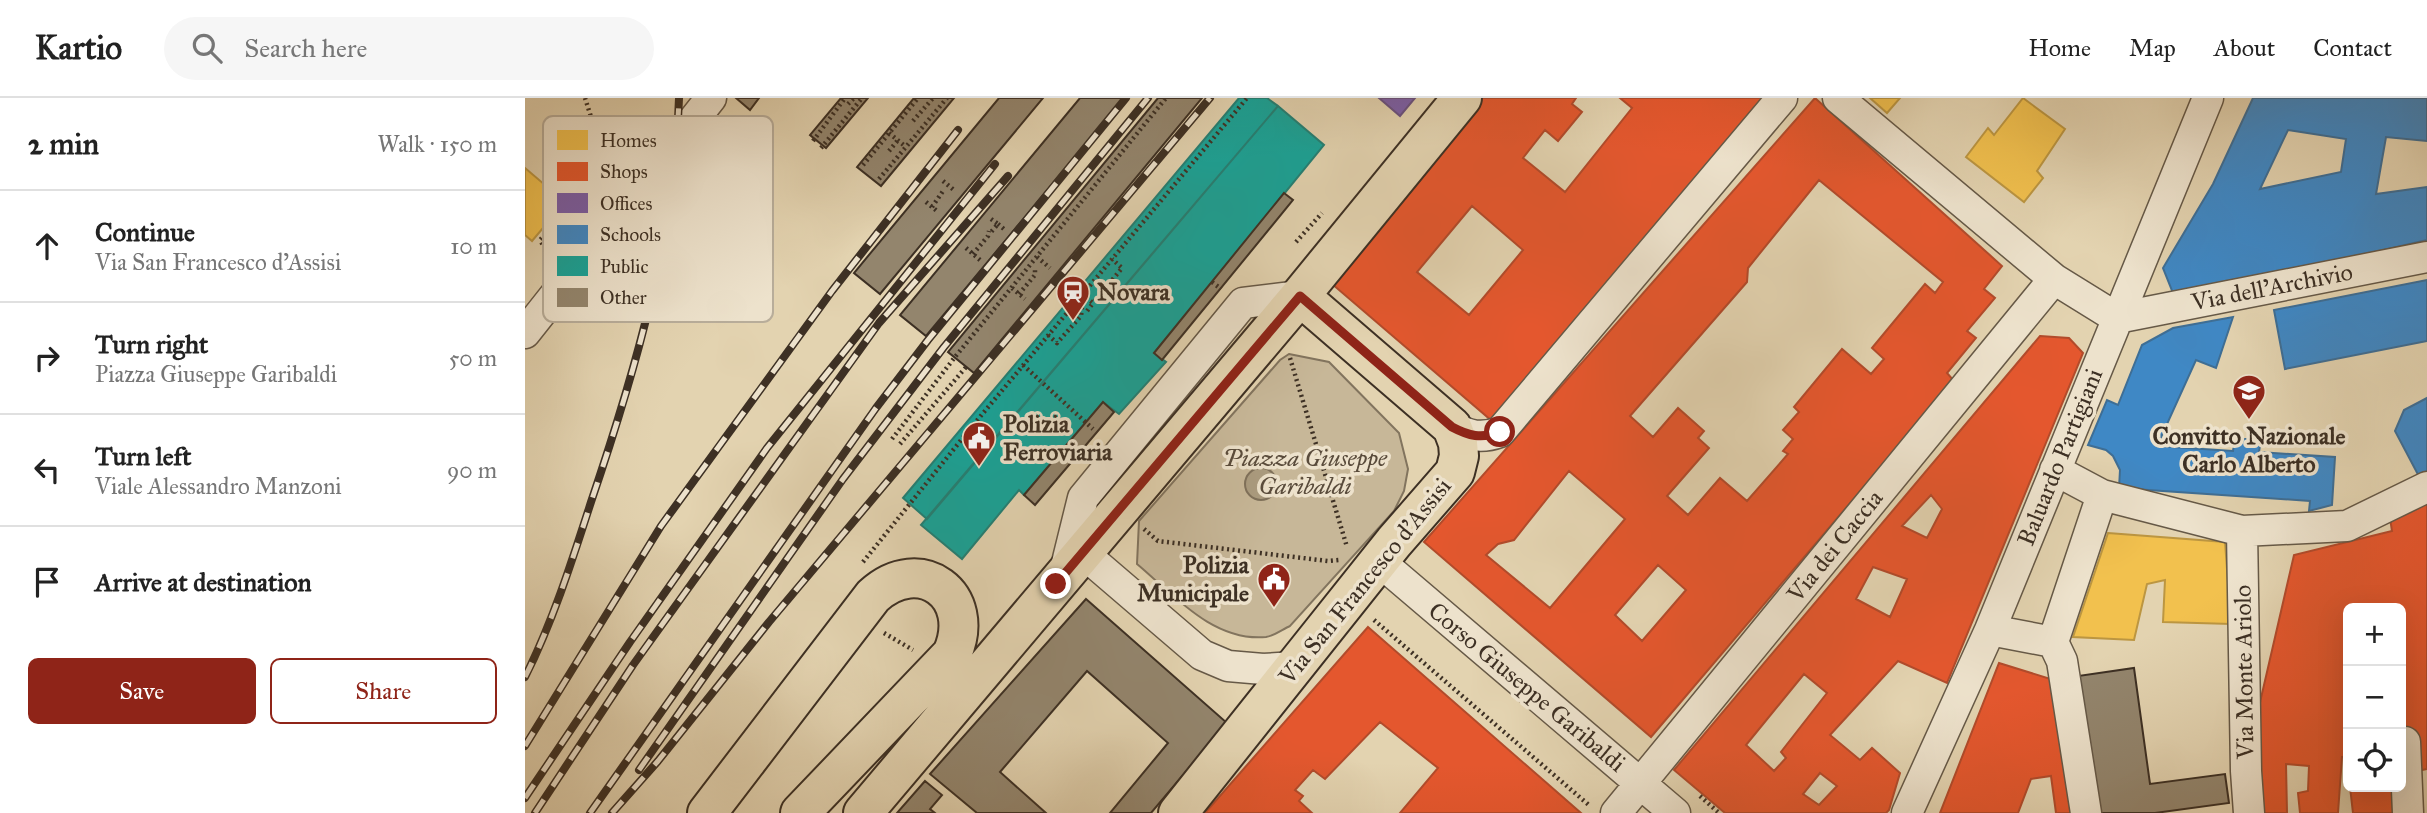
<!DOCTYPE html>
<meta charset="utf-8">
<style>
:root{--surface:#fff;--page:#f6f6f6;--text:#222;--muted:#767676;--line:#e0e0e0;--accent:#8f2418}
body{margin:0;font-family:"IM FELL Great Primer",serif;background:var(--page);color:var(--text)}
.controls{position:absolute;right:21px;bottom:21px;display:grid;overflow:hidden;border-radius:10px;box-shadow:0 7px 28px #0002}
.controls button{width:63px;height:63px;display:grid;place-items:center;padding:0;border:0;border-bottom:2px solid var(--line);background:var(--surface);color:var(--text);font:35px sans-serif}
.stop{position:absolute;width:21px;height:21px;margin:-16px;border:5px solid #8f2418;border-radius:50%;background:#fff}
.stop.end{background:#8f2418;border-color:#fff;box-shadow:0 2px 7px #0008}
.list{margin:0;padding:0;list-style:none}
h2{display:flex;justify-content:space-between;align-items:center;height:91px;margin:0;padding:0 28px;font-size:30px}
h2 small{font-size:23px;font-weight:400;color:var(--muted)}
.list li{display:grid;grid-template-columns:46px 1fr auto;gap:21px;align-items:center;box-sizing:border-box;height:112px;padding:0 28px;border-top:2px solid var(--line)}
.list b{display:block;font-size:26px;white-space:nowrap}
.list p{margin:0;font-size:23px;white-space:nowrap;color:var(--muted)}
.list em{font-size:23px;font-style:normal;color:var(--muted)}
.actions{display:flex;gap:14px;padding:21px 28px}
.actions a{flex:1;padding:16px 0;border:2px solid var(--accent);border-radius:10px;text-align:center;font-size:24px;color:var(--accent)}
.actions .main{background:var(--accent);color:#fff}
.icon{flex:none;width:38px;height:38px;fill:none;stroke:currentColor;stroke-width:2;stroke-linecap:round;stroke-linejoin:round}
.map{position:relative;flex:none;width:1902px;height:715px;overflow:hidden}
header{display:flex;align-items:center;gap:42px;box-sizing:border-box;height:98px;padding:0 35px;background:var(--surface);border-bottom:2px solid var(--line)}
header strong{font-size:33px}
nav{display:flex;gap:38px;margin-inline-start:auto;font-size:24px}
.search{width:490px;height:63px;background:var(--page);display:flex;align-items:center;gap:18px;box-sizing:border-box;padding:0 24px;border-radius:38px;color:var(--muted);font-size:26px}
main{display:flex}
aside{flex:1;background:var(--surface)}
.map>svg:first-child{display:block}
.green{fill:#c7b798;stroke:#82745e;stroke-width:2}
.water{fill:#ab9c80;stroke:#7f715b;stroke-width:2}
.homes{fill:#f2c14e;stroke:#bc9641;stroke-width:2}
.shops{fill:#e4572e;stroke:#b24b2b;stroke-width:2;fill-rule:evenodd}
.offices{fill:#7b5ea7;stroke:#685080;stroke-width:2}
.schools{fill:#3f88c5;stroke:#3e6e95;stroke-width:2;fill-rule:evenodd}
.public{fill:#17a398;stroke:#228075;stroke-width:2}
.building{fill:#93856d;stroke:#3d3024;stroke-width:2}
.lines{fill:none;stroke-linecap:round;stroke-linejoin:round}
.minor-casing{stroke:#665947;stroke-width:33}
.major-casing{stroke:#3d3024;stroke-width:42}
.path{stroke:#3d3024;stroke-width:4.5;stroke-dasharray:2 3.5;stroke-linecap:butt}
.minor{stroke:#ede2cc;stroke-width:30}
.major{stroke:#e3d3b0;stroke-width:38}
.rail-casing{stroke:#3d3024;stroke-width:8}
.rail{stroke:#ede2cc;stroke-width:5;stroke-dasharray:16;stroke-linecap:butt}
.route{stroke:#8f2418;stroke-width:9}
.labels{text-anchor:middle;stroke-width:7;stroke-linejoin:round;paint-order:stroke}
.street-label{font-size:24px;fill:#3d3024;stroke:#ede2cc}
.poi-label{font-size:24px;font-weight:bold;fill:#3d3024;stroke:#ede2cc;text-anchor:start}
.park-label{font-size:24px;font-style:italic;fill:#594b3b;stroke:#ede2cc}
.key{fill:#ede2cc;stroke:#b8ad9a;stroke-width:2}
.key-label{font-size:19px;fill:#3d3024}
</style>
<header>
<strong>Kartio</strong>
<div class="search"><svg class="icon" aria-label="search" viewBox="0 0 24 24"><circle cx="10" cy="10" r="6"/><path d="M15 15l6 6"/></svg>Search here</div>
<nav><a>Home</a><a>Map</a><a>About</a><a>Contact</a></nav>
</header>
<main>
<aside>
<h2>2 min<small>Walk · 150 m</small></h2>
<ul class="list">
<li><svg class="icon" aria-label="ahead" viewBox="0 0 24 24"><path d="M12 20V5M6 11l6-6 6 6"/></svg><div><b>Continue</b><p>Via San Francesco d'Assisi</p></div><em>10 m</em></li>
<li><svg class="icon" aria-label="right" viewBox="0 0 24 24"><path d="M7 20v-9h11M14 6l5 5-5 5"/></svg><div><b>Turn right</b><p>Piazza Giuseppe Garibaldi</p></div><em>50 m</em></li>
<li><svg class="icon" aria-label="left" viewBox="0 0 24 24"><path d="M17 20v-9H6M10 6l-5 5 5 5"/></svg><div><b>Turn left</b><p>Viale Alessandro Manzoni</p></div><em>90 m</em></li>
<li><svg class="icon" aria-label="arrive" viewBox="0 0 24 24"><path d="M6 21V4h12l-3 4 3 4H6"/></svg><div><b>Arrive at destination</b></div></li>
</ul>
<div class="actions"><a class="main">Save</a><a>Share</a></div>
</aside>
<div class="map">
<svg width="1902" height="715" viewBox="0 0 1902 715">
<rect width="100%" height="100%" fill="#e3d3b0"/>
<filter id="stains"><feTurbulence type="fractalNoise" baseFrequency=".00286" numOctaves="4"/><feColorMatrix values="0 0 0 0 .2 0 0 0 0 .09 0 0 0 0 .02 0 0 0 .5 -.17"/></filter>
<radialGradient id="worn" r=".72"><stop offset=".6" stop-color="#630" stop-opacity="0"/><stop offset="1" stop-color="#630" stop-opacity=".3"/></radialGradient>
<path class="green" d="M764,256L804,264L874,335L883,371L879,393L869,413L765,528C758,531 749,538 741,539C688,544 649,497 612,466L614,423L755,262Z"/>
<path class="water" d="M720 386a16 16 0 1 1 32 0a16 16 0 1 1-32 0Z"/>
<path class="homes" d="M1345,0H1375L1362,15Z
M1498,0L1540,31L1512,73L1518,80L1499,104L1441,59L1463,30L1469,37Z
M0,70L40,104L7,143L0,137Z
M1583,435L1700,444L1706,526L1638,524L1640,482L1622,486L1609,542L1548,539Z"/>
<path class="shops" d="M951,0H1051L1047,6L1057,14L1033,43L1020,32L998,60L1040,94L1107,10L1095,0H1239L967,323L800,180ZM947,108L998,152L944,217L892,174Z
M1290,0L1477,168L1459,191L1470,200L1442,233L1451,240L1422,275L1429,283L1126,639L899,444ZM1294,82L1418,184L1410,195L1400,186L1347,250L1359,261L1346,276L1317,251L1269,309L1274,314L1258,332L1268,341L1258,353L1263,356L1222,403L1195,380L1163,417L1142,398L1184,350L1173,340L1179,333L1153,310L1128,339L1105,318L1222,184L1223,170ZM1044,373L1100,421L1025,510L961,457L973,446L989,442ZM1133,467L1161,492L1117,543L1090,517Z
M1515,238L1544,240L1558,255L1422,585L1373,563L1305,637L1335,662L1347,650L1375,675L1364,712L1361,715H1200L1149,672ZM1406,397L1417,411L1402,440L1377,428ZM1348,469L1382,481L1365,519L1331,501ZM1279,576L1302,595L1256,654L1261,660L1249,673L1221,647ZM1295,675L1312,688L1294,707L1278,696Z
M1902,401V671L1887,674L1876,638V510H1823V554H1821L1823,659H1817L1813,715H1775L1773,695L1783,693L1784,668L1761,666L1762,715H1734L1727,639L1769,457L1867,433L1865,420Z
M843,529L1056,715H875L913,670L855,624L800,681L788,672L770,692L778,698L774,703L787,715H680Z
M1474,565L1532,583L1551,715H1531L1526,678L1506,681L1493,715H1415Z
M1825,689H1875L1876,715H1828Z"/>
<path class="offices" d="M854,0H890L875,18Z"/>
<path class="schools" d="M1728,0H1902V43L1861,39L1851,96L1902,89V142L1650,200L1638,170L1688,86ZM1763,32L1821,41L1816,74L1735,91Z
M1902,182V243L1760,271L1749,212Z
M1708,219L1691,270L1671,262L1632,348L1708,353L1710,341H1736L1734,354L1810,359L1807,407L1784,413L1785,403L1594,390L1595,372L1588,358L1581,352L1563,347L1582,302L1593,307L1617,247L1648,230Z
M1902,300V383L1898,386L1870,333L1879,312Z"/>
<path class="public" d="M714,0H742L753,8L402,421L378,400Z
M753,8L799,47L629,255L641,264L594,316L578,304L499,397L494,392L437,461L396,427Z"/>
<path class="building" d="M211,0H234L225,12Z
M316,0H343L301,50L285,37Z
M389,0H429L356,88L332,69Z
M474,0H518L355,196L329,175Z
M555,0H599L401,238L375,217Z
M633,0H677L449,275L423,254Z
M759,95L768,102L637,262L629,255Z
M578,304L589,314L510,407L499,397Z
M561,501L702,625L626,715H585L643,645L562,573L475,674L521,715H452L405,676Z
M1609,570L1625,686L1700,676L1704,705L1630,715H1572L1553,578Z
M400,683L417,697L405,711L410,715H372Z"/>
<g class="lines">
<defs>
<path id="minor" d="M1313,0L1529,181L1592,220
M1592,220L1902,159
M0,235L186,0
M927,329C944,338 956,341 975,334L1257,0
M1530,372L1577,397L1717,433L1822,428L1902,389
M1717,433L1721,673L1724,715
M558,455L677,557L703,568L738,571L769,569
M854,463L1150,715
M540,473L558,400L718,205L775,198
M1465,532L1528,544
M1880,644L1883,715
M1091,715L1529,181
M1382,715L1465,532L1683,0
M1561,715L1537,563L1528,544L1577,397"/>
<path id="major" d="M182,715L348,498C395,455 453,497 427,556L275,715
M338,715L775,198L937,0
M653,715L869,444L930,374L934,358L933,345L927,329L775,198"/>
</defs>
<use href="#minor" class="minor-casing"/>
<use href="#major" class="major-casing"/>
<path class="path" d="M323,6L329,0
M388,23L408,0
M364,35L381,49
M288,43L320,0
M296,50L337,0
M364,53L373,42
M338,67L393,0
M354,81L422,0
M418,83L430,93
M401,104L412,113
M407,109L418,93
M466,121L473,126L466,134
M473,126L480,132
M771,144L797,115
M441,150L455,162
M20,151L15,142L77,71L74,44L60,0
M448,156L463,138L464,133
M512,159L525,170
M687,184L696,191
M487,190L500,201
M494,196L510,177V172
M557,196L568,205L562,213
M570,203L597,170L587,161
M523,237L532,245L556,218L557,209
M765,260L822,449
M498,267L568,331
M367,341L430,259L641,0
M375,346L442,268
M619,431L633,443L803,463L814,462
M338,464L449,326L722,0
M849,522L1065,708
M359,535L388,552
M1175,698L1194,715"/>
<use href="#minor" class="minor"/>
<use href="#major" class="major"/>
<defs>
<path id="rail" d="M0,579C28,523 47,463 66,404C111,271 149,141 154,0
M0,648L136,428L307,193L433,32
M114,672L318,381L419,249L623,0
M0,700L105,544L242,350L470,66
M10,715L108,567L354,225L483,78
M65,715L351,310L403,242L601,0
M87,715L133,663L244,524L685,0"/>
</defs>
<use href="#rail" class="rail-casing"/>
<use href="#rail" class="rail"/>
</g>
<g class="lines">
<path class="route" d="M531,486L775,198L927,329C944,338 956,341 975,334"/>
</g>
<defs>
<symbol id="station-pin" viewBox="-11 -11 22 30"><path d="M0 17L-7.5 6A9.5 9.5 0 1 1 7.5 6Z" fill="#8f2418" stroke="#ede2cc"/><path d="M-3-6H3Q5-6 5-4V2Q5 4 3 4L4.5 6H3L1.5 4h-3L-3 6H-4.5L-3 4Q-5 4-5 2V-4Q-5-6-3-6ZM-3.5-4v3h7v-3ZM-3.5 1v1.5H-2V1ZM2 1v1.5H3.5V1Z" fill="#fff"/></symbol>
<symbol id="school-pin" viewBox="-11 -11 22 30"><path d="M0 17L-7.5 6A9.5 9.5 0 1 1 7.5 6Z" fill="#8f2418" stroke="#ede2cc"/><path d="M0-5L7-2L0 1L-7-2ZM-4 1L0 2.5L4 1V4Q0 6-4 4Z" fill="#fff"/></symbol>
<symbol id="civic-pin" viewBox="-11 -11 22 30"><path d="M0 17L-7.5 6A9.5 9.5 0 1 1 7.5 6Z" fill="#8f2418" stroke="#ede2cc"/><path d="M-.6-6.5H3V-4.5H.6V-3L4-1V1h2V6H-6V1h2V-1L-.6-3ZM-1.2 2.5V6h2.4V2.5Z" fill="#fff"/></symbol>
</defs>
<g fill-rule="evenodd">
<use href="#station-pin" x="529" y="175" width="38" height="52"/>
<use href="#school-pin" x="1705" y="274" width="38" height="52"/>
<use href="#civic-pin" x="435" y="321" width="38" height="52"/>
<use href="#civic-pin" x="730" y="462" width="38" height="52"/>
</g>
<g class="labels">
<g class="street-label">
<text transform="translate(1747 189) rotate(-11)" y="8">Via dell'Archivio</text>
<text transform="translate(1535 359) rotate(-68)" y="8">Baluardo Partigiani</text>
<text transform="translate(1310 448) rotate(-51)" y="8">Via dei Caccia</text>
<text transform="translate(840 483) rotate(-51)" y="8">Via San Francesco d'Assisi</text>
<text transform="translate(1719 574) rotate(-91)" y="8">Via Monte Ariolo</text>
<text transform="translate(1002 589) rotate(40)" y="8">Corso Giuseppe Garibaldi</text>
</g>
<g class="poi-label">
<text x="572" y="202">Novara</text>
<text x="478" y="334">Polizia<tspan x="478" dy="28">Ferroviaria</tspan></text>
<text x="1724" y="346" text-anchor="middle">Convitto Nazionale<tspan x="1724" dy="28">Carlo Alberto</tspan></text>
<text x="724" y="475" text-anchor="end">Polizia<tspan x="724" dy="28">Municipale</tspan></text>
</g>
<g class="park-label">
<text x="780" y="368">Piazza Giuseppe<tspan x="780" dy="28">Garibaldi</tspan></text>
</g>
</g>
<rect x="18" y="18" width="230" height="206" rx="10" class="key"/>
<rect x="32" y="32" width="31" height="20" fill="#f2c14e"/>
<rect x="32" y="64" width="31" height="19" fill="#e4572e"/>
<rect x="32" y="95" width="31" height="20" fill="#7b5ea7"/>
<rect x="32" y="127" width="31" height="19" fill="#3f88c5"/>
<rect x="32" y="158" width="31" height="20" fill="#17a398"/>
<rect x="32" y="190" width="31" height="19" fill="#93856d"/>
<g class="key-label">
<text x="75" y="49">Homes</text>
<text x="75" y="80">Shops</text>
<text x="75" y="112">Offices</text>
<text x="75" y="143">Schools</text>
<text x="75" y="175">Public</text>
<text x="75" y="206">Other</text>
</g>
<rect width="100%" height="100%" filter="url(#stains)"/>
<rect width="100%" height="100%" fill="url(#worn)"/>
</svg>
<div class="controls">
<button>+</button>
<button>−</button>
<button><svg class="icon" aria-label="locate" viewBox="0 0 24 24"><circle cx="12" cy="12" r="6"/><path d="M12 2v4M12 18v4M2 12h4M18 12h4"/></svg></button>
</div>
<div class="stop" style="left:975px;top:334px"></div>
<div class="stop end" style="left:531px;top:486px"></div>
</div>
</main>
